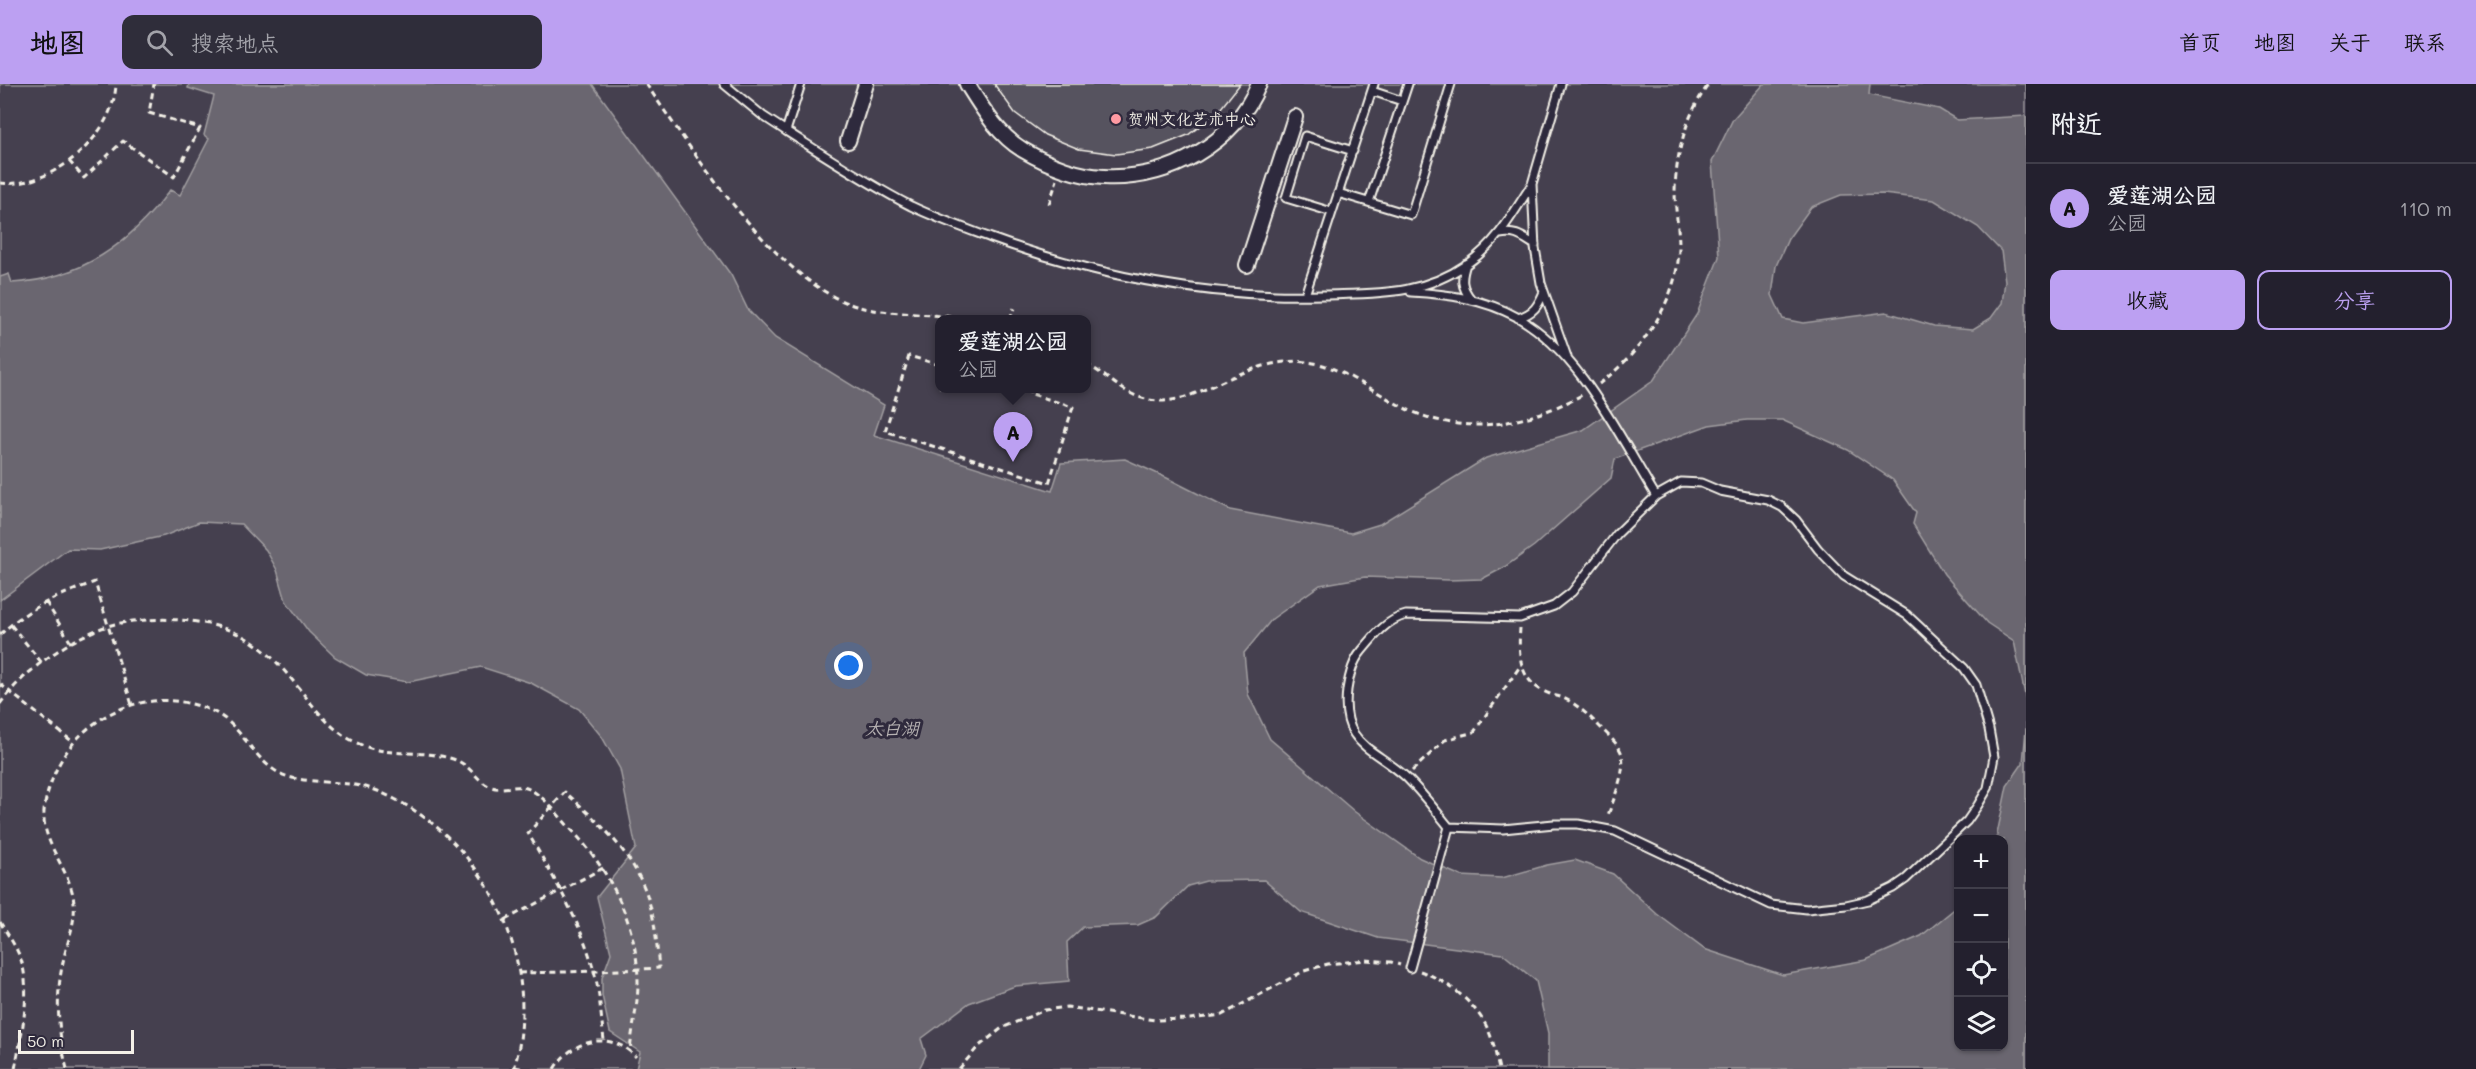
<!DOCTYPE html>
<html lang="zh">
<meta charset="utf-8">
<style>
:root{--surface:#23202e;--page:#2f2d3a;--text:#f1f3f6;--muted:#a3a3aa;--line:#403e4a;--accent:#bca0f2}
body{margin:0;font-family:Mali,"LXGW WenKai TC",sans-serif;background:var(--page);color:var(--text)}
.controls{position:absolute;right:18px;bottom:18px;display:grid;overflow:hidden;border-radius:12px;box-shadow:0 2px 4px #0004}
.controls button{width:54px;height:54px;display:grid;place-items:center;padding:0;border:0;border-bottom:2px solid var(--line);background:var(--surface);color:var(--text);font:30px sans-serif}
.scale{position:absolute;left:18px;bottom:15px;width:116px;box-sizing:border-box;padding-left:6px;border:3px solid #f4f1e8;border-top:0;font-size:16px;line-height:21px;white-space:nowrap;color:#f4f1e8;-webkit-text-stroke:4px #2f2a3d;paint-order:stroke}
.you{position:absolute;left:849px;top:582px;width:21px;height:21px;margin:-15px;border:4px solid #fff;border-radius:50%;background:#1a73e8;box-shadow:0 0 0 9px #1a73e833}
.badge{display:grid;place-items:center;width:39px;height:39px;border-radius:50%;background:var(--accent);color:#111;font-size:20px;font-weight:700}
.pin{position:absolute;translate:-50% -50px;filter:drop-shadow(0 2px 3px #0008)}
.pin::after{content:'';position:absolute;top:32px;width:21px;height:18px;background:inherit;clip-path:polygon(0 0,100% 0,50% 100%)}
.popup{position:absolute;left:935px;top:231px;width:156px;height:78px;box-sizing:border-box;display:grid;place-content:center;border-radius:12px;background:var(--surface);filter:drop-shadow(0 2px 4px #0005);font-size:20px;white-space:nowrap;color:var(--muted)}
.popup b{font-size:22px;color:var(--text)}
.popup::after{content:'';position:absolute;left:50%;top:100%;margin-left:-12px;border:12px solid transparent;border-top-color:var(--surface)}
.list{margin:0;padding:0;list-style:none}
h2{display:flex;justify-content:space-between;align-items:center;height:78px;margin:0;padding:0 24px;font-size:26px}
h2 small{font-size:20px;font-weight:400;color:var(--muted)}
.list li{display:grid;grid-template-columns:39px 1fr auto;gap:18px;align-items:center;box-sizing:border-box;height:90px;padding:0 24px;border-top:2px solid var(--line)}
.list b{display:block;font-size:22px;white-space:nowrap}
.list p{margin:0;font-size:20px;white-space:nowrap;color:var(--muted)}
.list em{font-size:20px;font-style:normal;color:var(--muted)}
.actions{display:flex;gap:12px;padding:18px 24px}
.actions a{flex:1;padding:14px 0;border:2px solid var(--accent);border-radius:12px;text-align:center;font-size:21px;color:var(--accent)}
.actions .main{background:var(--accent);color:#111}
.icon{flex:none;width:33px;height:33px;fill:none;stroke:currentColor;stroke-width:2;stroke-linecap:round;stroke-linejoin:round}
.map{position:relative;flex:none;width:2026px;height:985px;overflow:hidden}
header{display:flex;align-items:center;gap:36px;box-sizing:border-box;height:84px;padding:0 30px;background:var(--accent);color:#111}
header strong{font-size:28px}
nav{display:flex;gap:33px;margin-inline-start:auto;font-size:21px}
.search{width:420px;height:54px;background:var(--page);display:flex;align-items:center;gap:15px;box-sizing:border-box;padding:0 21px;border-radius:12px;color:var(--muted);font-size:22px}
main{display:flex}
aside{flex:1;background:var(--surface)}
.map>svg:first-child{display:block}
.green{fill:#454050;stroke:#9c989c;stroke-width:1.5;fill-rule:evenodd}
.water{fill:#6a6670;stroke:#a19ea0;stroke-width:1.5;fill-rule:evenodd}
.building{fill:#56525f;stroke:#f4f1e8;stroke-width:1.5}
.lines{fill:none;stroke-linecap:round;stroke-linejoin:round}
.lane-casing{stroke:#f4f1e8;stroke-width:11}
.street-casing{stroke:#f4f1e8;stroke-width:18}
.path{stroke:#f4f1e8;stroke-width:3;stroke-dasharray:6 4.5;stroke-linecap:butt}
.lane{stroke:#2f2a3d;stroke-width:7}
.street{stroke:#2f2a3d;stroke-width:14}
.poi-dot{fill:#ff9aa2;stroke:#2f2a3d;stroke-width:2}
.labels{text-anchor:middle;stroke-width:6;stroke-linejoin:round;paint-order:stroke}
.poi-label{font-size:16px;fill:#f4f1e8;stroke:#2f2a3d;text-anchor:start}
.water-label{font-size:18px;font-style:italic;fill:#b6b2b2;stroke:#2f2a3d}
</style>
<header>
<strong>地图</strong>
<div class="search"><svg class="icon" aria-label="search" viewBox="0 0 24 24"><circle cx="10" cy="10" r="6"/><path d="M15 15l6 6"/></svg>搜索地点</div>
<nav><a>首页</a><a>地图</a><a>关于</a><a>联系</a></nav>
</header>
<main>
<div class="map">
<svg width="2026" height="985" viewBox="0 0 2026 985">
<rect width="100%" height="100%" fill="#2f2a3d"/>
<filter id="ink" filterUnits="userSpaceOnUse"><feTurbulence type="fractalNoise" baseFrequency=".0167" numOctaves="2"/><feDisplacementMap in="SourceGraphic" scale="12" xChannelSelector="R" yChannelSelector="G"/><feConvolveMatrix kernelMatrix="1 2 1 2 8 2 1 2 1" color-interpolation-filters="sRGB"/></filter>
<g filter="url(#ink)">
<path class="green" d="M0,0H2026V985H0ZM940,236H1086V304H940ZM1958,756H2004V962H1958Z"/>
<path class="water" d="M189,0H592L731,191L748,226L775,254L884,321L874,351L1052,407L1061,379L1125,375L1167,394L1230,426L1351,449L1380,440L1486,374L1583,346L1653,297L1697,230L1719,173L1712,78L1733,35L1764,0H1870L1869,11L1939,25L1957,36L2026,32V616L2014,557L1987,539L1944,490L1913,440L1916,429L1893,396L1848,366L1782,336H1747L1709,341L1615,375L1611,394L1534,462L1503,484L1482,495L1449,496L1365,493L1320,501L1272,535L1244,569L1248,610L1270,655L1355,728L1420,774L1461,792L1502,794L1547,781L1575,776L1613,790L1657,830L1704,865L1783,891L1866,876L1921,852L1958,822V962H2004V756L1996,755L2007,702L2023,679L2026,645V985H1548V949L1536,897L1503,870L1378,854L1301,828L1264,796L1206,797L1188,802L1156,833L1138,841L1083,843L1067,858L1069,897L1015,902L969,919L921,955L926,971L919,985H636L640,968L610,948L602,911V894L611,869L597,813L636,764L620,685L602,653L579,625L531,599L481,583L408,598L366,591L335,573L309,548L286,517L277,486L266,466L241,440L199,438L164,452L100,466L68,465L0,516V193L9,190L12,199C82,195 129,160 170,106L180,111L209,55L204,51L214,12L188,4ZM1883,110L1934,116L1978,143L2001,167L2005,197L2002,219L1991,234L1973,245L1934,242L1886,228L1803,239L1783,235L1772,211L1776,182L1788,155L1811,123L1841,111Z"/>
<path class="building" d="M994,0H1240L1217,29L1188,51L1153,65L1116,70L1079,65L1045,51L1015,29Z"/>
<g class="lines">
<defs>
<path id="lane" d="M724,0L763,32L786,47
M801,0L786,47C827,73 868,100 911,122C936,134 964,144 991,154C1098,193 1209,214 1323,211C1377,209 1421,212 1467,180C1497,159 1513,130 1532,100
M1561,0L1532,100L1535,164L1541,199L1567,273
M1372,7L1402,17
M1338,109L1411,131L1451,0
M1369,118L1408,0
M1332,128L1286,114L1305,52L1353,67
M1500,150C1516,147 1522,153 1535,161
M1466,180C1461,195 1461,203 1471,215
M1411,208C1448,210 1484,215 1517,233C1580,268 1619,352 1656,412
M1305,211L1374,0
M1518,234C1534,229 1538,222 1544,208
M1681,398L1701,399L1720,407L1768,416L1782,423L1796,436L1818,465L1844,492L1907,531L1964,584L1976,601L1989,645L1994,673L1988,704L1978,721L1967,737L1906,795L1893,804L1868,816L1846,821L1807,825L1771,821L1615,747L1578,740H1554L1503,745L1449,743C1436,727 1422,709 1407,694C1375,664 1340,662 1347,606C1349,593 1352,578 1361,568C1374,552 1386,536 1406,531L1520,534L1554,522L1572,508L1617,450L1656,412Z
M1410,884L1449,743"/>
<path id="street" d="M967,0C982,24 998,51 1023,66C1047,80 1076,92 1104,93C1169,96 1234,60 1259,0
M848,57L866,0
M1247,181L1295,33"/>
</defs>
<use href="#lane" class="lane-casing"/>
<use href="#street" class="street-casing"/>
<path class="path" d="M646,0C693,67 776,198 856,222C890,232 934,228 970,236
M69,77L84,94L123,57L174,93L200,44L149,29L154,0
M0,99C52,105 114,52 116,0
M1049,120L1057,96
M1010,236L1014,224
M1086,280C1101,288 1114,300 1128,308C1170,331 1202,304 1240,290C1260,282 1285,275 1307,278C1332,280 1355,296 1377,308C1389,315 1401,323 1413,328C1474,353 1528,339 1584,310
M940,281L909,272L885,347L1049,399L1073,323L1029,309L1031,304
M1599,300C1641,269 1679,216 1679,162C1679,144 1675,126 1675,107C1676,70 1686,30 1709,0
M46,518L71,559
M11,541L42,579
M1520,544C1518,572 1519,599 1550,610C1554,612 1559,612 1563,614C1578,620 1592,635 1603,646C1609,652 1620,662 1622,671C1626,688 1612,719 1607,734
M0,551C26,524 60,511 95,498L132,621
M0,600L73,658
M0,620C23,587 76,549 115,540C156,532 209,533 246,554C289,578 309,629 346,653C384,677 414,663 453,675C471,681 476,696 489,702C502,708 517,699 529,705C545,713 557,730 569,743C609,785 638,839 638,899C638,921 632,945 630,967
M1412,687L1445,656L1474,648L1521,581
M505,836L603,784
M0,838C8,851 18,865 22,879C31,912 21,952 15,985
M1420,887C1449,897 1481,923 1491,953C1495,963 1496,974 1499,985
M519,889C565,888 612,887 659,884C657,865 656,844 651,825C639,774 602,741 565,708L528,749C553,793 581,837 594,887C600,909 601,934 604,956
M515,983L524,985
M67,985C58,950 55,913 63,878C67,857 76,840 74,818C71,788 47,766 44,736C43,723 47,709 52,696C75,632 148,598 212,627C241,640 252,674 279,689C300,701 347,695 375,706C483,749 545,873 514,985
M554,985C572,955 611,946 636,973
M959,985L978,963L1002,944L1045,926L1067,923L1155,936L1190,935L1222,931L1304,887L1328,880L1366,876L1391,878L1400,881"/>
<use href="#lane" class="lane"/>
<use href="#street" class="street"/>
</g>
</g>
<circle class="poi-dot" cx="1116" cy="35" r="6"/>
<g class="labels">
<g class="poi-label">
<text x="1128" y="41">贺州文化艺术中心</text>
</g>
<g class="water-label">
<text x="892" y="651">太白湖</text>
</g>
</g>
</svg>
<div class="controls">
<button>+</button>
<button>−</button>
<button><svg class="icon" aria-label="locate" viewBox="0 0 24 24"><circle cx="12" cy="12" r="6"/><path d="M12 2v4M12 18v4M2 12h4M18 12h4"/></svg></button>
<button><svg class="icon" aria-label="layers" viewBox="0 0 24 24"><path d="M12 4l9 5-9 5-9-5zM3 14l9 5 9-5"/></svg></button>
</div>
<div class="scale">50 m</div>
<div class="you"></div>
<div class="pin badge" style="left:1013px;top:378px">A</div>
<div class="popup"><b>爱莲湖公园</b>公园</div>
</div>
<aside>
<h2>附近<small></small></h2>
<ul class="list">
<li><span class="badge">A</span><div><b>爱莲湖公园</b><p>公园</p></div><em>110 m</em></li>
</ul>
<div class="actions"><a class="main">收藏</a><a>分享</a></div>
</aside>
</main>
